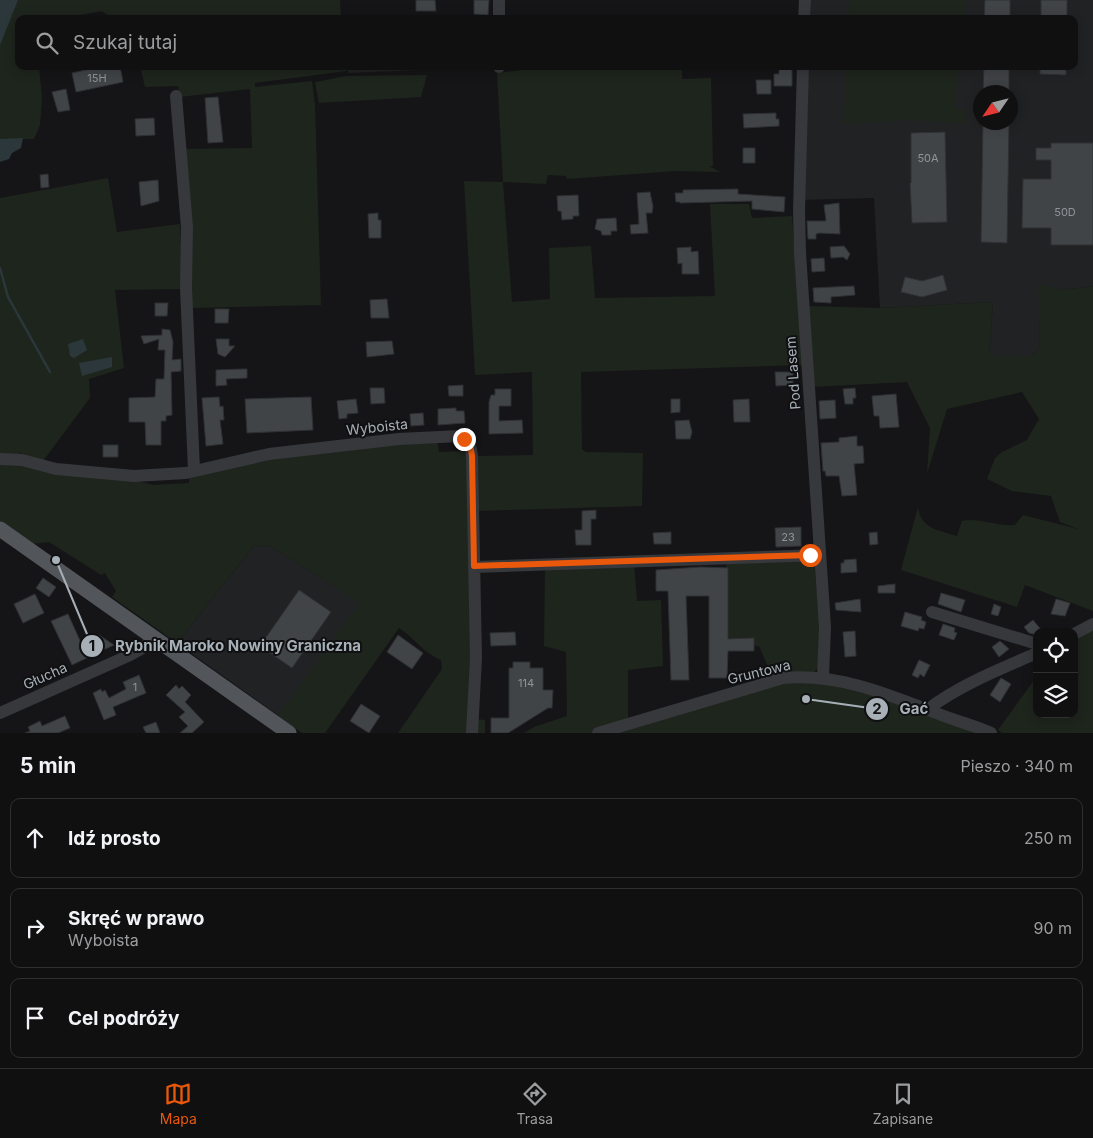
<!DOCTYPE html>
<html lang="pl">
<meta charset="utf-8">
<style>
:root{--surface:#101011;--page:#1e1e1f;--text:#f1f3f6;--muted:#9c9d9f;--line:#303031;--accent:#ea580c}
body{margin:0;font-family:Inter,sans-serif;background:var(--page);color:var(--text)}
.controls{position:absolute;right:15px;bottom:15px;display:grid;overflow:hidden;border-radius:10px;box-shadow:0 2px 12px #0003}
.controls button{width:45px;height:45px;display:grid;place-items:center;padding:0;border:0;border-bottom:1px solid var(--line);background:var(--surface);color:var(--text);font:25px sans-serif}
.compass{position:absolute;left:973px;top:85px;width:45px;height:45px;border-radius:50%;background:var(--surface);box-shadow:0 2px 12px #0003;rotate:235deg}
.stop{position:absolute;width:15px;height:15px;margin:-11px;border:4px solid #ea580c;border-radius:50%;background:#fff}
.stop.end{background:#ea580c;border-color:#fff;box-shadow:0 1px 5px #0008}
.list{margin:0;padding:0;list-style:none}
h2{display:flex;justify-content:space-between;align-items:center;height:65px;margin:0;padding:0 20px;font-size:21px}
h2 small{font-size:16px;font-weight:400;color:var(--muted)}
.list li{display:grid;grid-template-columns:32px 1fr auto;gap:15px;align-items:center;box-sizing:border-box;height:80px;margin:0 10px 10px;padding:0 10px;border:1px solid var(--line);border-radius:10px}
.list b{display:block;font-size:19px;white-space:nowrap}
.list p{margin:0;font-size:16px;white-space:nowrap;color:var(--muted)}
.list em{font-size:16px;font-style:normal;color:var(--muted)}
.icon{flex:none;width:28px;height:28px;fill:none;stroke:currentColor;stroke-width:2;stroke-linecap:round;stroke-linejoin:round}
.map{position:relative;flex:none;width:1093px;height:733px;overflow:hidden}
.search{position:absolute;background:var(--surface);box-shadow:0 2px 12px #0003;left:15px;right:15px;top:15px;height:55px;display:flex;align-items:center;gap:12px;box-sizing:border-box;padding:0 18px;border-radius:10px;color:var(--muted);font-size:19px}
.sheet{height:335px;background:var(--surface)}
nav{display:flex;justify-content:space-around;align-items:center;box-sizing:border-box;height:70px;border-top:1px solid var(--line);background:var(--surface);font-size:14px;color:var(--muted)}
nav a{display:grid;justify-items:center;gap:2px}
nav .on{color:var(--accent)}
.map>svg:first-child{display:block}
.built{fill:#212224;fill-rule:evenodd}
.green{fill:#1e251d}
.water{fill:#2b373a}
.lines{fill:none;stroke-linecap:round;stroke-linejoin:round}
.stream{stroke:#2b373a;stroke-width:2.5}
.building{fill:#414447;stroke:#2f3033}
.minor{stroke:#36383c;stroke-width:12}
.major{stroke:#52565b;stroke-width:15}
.route{stroke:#ea580c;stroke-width:6}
.labels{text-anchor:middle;stroke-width:4;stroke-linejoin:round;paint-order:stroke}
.number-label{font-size:11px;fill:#8e959b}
.street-label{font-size:14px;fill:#a7b0b7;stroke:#101012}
.leader{fill:none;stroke:#a7b0b7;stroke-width:2}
.callout-dot{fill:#a7b0b7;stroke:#101012;stroke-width:2}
.mark-label{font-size:15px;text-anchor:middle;font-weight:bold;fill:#111}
.callout-label{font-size:15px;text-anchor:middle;font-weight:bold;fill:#a7b0b7;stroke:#101012;stroke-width:4;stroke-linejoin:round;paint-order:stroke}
</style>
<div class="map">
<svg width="1093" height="733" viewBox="0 0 1093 733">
<rect width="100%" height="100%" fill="#151517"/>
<path class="built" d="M810,0H1093V286L1062,290L1039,285L1040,347L1031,356H989L993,302L880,308L874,198L799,200L807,66H1074V19H810ZM980,92H1010V122H980Z
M348,66H445L444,69L348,73Z
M270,546L361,603L279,716L177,643L253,547Z"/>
<path class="green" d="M0,0H340L341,19H115L101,11L59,19H19V66H39L42,99L40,125L34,139H0Z
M849,0H965V19H848Z
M682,16V19L503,18Z
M140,66H346L347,71L255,83V87L312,81L315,105L321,305L192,308L184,149L252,148L250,89L180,97L178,86L145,87Z
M555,66H682V79L711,78L713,166H709L720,172L676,171L567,179L566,176L548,175L546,184L503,182L512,302L550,299L549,248L591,246L595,298L715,296L710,204H749L752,218L792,216L802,365L581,372L582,449L586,452L643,453L642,506L476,511V456L533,455L532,372L475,375L464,181L503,182L497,73Z
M846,66H958L955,109L966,111L965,124L911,120L844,124Z
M427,75L421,97L319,103L315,82L346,76Z
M108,178L117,232L180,224L183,289L115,290L124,368L89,379L90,398L43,461L20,453L12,462L129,479L153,485L189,483L187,410L201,474L267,460L437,440L439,452L466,451L472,569L469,718L485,720V733H398L442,669L441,660C423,653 415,638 399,628L325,733H302L278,716L360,603L270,546L253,547L177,643L112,597L116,591L105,573L101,575L49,542L31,544L0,522V198Z
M1038,284L1062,290L1093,286V611L1025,585L1017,607L901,570L918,507C921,529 938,530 957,536L962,521C979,517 997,527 1015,525L1023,515L1078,529L1060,522L1051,496L1012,491L987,479L995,458L1002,452L1027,440L1039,419L1022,392L947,409L927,474L930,428L907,382L812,387L807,306L880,308L993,302L989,356H1031L1040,347Z
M814,560L821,639L820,665L813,674L983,733H524L534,727L567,716L566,652L544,646L545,567L634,564L637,601L661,600L663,666L628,670V720L809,674L781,672L772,676L759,646L728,645L726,561Z
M1093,630V733H1002L998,730L1037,676V714H1074V639Z"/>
<path class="water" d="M0,0H18L0,45V70Z
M23,138L21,148L12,153L9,159L0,162V139Z
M83,339L87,350L74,358L70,356L68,344Z
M112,357V367L82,376L79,363Z"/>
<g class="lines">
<path class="stream" d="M0,268L8,297L50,372"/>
</g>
<path class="building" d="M416,0H435L436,11H416Z
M474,0H489L488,15L474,14Z
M985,0H1010V19H984Z
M1041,0H1067V19H1041Z
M104,66H120L123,82L76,92L72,73Z
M984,66H1009V92H983Z
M1040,66H1066V75L1040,74Z
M779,68H792V86H774V74H779Z
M756,80H771V94H757Z
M66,89L70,110L58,112L52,92Z
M218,97L223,142L208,143L205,98Z
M776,113V119H779V126L744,128L743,114Z
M154,118L155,135L136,136L135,119Z
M983,122H1009L1007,243L981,242Z
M945,132L947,222L912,223L910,183H911V133Z
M1051,143H1093V245H1051V228H1022L1023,179H1051V160H1036V148H1051Z
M743,148H755V163H743Z
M48,174L49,187L41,188L40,175Z
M158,180L159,201L141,206L139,182Z
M738,189V194L785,197L784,212L752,209V201L680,203V202H676L675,193H683V190Z
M650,192L653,207L652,213H646L648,233L631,234L630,225L639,224L637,193Z
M578,195L579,216H573V219L562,220L561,211H558L557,196Z
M839,203L840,234L819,233L816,234V239H808L807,221H826L824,205Z
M378,213V220H381V238H369L368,214Z
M616,218L617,231H611V235H602L601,231L595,229L597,219Z
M844,246L850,254L847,260L843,257L831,258L830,247Z
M691,247V252L698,251L699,274H682V263L678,264L677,248Z
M824,258L825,271L812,272L811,259Z
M943,275L947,290L922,297L901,292L905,277L922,281Z
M854,286L855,295L831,297V303L814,302L813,288Z
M387,299L389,318H371L370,300Z
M155,303H168L167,316H155Z
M215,309H229L228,323H215Z
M162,329L170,330L173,342L172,360L181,359V371L171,372L172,415L166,416V421H161V445H146L145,422H129V398L155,397L156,379H164L165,350H158L159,339L144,344L141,336L162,335Z
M216,339H229V346H235L225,357L218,354Z
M392,341L394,354L367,357L366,342Z
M241,369H247V378L226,379L227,385L216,386V370Z
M775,372H793V385L776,386Z
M463,385V396H449L448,386Z
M370,388H384L385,403L371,404Z
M855,388L856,398H853V404H845L843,389Z
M495,389H511V406H499V421L522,420L523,433L489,434V402L491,395H495Z
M896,394L899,427L880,428L879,416H874L872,396Z
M219,397L220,407L223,406L224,420H220L223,444L206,446L202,398Z
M311,397L313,430L247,433L245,399Z
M356,399L358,413L347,414V418L339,419L337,401Z
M671,399H680V412L671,413Z
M749,399L750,422H734L733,400Z
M835,400L836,418L820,419L819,401Z
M456,408V411H464L465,423L438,425V409Z
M423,413L424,425L411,426L410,414Z
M689,420L692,432L690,439H676L675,421Z
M857,436V446H863L864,463L854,464L857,495L842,496L839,476H826L825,471H823L821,443L839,442V438Z
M103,445H118V457H103Z
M596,510V519H591V545H576L575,530H582V511Z
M801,527V546L776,547L775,528Z
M671,532V544H654L653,533Z
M877,532L878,544L870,545L869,533Z
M856,559L857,572L841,573V563H844V560Z
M701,567L728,568V639L754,638V651H728L727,678H709V596H686L689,680H671L668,591H656V570Z
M43,578L56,587L49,597L36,588Z
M895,584V593H878V586Z
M299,590L331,612L292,668L260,646Z
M941,593L965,600L961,612L938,604Z
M35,594L44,613L23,623L14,604Z
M860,599L861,612L836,610L835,603Z
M1056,599L1070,603L1065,616L1051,614Z
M994,604L1001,607L998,616L991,614Z
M905,612L922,617L921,620L926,622L924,629L919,628L918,631L901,626Z
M68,614L81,643L99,635L114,645L72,665L51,621Z
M1033,620L1043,632H1037V635L1029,633L1024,627Z
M943,624L955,628L954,632L957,633L954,640L939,635Z
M855,631L856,656L845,657L843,632Z
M515,632L516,645L491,646L490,633Z
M398,635L423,653L412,669L387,652Z
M1000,641L1009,649L999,657L992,647Z
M919,660L930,665L924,677L920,674L918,678L912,675Z
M513,662H530V668H543V690H553L552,708H548L508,733H491V718H509V668H513Z
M139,675L146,693L113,707L116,715L104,720L93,693L101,689L102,692L105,690L109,698L126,689L123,682Z
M1001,678L1011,684L1000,702L990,695Z
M176,685L179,689L182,686L191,695L185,702L204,722L192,733H180L188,726L179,717L185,712L166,695Z
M361,704L380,716L369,733L350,721Z
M65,716L70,728L58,733H25L30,731L28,727L40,721L42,726Z
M156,722L160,733H146L143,727Z"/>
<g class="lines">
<path class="minor" d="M499,0V19
M804,19L805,0
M499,66V67
M803,66L799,211L800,253L825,627L823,677
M176,96L187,227L186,288L194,470
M0,459L22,460L56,469L134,476L186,473L269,454L399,439L460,436C469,441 471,446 472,456L476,658L472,733
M474,567L820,555
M932,612L1037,644
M1074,634L1093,624
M928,709C962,684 998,670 1037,653
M0,713L130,655L144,647L154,637
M598,733L783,678C841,673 892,696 944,716C960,722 976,726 991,733"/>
<path class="major" d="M0,529L289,733"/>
</g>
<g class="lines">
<path class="route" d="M464,439L470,444L472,456L474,566L810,555"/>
</g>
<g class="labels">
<g class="number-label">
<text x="97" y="82">15H</text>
<text x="928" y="162">50A</text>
<text x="1065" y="216">50D</text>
<text x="788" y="541">23</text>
<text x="526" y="687">114</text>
<text x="135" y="691">1</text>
</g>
<g class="street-label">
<text transform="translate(793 373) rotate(-94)" y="5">Pod Lasem</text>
<text transform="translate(377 427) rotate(-6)" y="5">Wyboista</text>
<text transform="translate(759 672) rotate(-14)" y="5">Gruntowa</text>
<text transform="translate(45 676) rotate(-24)" y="5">Głucha</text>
</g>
</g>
<path class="leader" d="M56 560L92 646M806 699L877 709"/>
<g class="callout-dot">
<circle cx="56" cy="560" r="5"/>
<circle cx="806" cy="699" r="5"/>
<circle cx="92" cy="646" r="12"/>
<circle cx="877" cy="709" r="12"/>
</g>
<g class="mark-label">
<text x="92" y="651">1</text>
<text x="877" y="714">2</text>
</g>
<g class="callout-label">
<text x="238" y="651">Rybnik Maroko Nowiny Graniczna</text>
<text x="914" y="714">Gać</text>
</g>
</svg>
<div class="controls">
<button><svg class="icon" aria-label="locate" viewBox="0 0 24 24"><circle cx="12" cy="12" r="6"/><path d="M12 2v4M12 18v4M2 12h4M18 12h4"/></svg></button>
<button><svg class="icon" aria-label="layers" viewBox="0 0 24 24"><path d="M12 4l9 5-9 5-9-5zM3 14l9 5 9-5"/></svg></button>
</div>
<svg class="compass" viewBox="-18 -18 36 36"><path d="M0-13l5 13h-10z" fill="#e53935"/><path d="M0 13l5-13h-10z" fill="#9c9d9f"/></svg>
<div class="stop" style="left:810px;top:555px"></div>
<div class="stop end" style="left:464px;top:439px"></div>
<div class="search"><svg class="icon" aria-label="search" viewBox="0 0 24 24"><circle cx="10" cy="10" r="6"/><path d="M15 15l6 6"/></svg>Szukaj tutaj</div>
</div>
<section class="sheet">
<h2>5 min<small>Pieszo · 340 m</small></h2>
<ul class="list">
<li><svg class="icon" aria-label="ahead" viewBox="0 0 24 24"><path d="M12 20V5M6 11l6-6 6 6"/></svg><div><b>Idź prosto</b></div><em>250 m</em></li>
<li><svg class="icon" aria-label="right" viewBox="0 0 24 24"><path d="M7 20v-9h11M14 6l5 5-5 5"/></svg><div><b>Skręć w prawo</b><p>Wyboista</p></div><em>90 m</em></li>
<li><svg class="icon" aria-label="arrive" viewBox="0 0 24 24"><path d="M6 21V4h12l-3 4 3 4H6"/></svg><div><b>Cel podróży</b></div></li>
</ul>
</section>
<nav>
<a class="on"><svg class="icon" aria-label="map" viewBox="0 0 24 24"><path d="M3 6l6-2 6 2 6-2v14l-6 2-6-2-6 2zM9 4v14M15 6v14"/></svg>Mapa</a>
<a><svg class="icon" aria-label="directions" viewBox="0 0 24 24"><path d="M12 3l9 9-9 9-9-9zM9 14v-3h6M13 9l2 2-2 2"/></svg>Trasa</a>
<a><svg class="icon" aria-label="saved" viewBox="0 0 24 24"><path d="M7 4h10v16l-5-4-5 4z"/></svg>Zapisane</a>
</nav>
